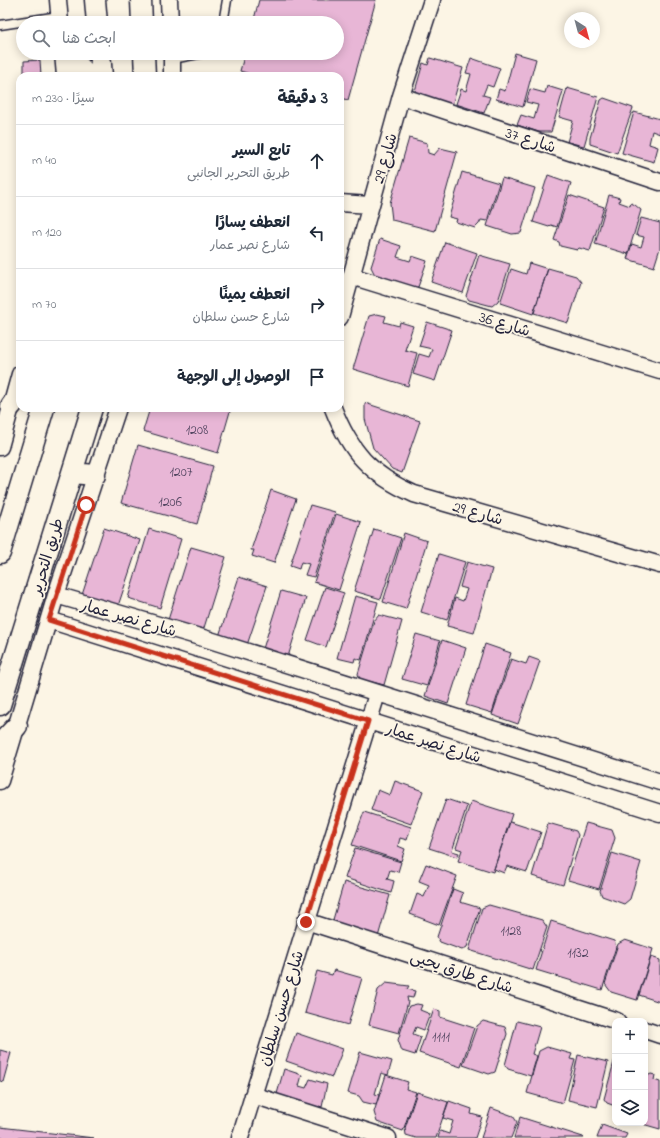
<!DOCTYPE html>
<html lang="ar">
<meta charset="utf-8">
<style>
:root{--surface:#fff;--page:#f6f6f7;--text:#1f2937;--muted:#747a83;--line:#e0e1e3}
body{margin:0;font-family:"Indie Flower","Playpen Sans Arabic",sans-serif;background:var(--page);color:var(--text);direction:rtl}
.controls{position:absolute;right:12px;bottom:12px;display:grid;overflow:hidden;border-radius:8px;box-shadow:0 2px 10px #0003}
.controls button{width:36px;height:36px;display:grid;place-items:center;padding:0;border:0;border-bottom:1px solid var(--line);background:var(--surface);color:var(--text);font:20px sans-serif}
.compass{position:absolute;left:564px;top:12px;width:36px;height:36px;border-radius:50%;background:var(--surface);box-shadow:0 2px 10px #0003;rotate:144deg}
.stop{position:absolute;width:12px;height:12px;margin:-9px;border:3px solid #c8321e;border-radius:50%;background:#fff}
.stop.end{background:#c8321e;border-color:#fff;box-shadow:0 1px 4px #0008}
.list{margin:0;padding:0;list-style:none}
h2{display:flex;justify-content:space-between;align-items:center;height:52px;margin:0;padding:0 16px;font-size:17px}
h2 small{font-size:13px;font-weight:400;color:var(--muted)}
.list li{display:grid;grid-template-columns:26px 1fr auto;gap:12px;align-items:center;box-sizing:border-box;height:72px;padding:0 16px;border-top:1px solid var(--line)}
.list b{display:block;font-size:15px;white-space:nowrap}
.list p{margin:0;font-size:13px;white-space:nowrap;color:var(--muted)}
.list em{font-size:13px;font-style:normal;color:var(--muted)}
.icon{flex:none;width:22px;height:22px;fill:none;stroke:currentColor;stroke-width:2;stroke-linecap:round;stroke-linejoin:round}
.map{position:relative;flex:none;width:660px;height:1138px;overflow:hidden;direction:ltr}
.search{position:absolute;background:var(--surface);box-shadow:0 2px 10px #0003;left:16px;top:16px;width:328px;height:44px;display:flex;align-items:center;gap:10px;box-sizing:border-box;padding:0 14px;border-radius:22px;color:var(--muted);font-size:15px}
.panel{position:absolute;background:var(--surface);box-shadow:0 2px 10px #0003;left:16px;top:72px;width:328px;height:340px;border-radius:12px;direction:rtl}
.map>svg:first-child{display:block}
.building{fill:#e8b6d6;stroke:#22223b}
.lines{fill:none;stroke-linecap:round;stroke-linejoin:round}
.service-casing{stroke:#22223b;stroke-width:11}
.minor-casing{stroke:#22223b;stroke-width:19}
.tertiary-casing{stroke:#22223b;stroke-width:23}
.service{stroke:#fcf5e5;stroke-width:8}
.minor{stroke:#fcf5e5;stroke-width:16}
.tertiary{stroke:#fcf5e5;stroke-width:20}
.route{stroke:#c8321e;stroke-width:5}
.labels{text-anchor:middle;stroke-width:3.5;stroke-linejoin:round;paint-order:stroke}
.number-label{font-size:14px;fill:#544762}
.street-label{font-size:16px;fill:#22223b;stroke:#fcf5e5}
</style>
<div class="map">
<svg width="660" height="1138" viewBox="0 0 660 1138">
<rect width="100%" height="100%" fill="#fcf5e5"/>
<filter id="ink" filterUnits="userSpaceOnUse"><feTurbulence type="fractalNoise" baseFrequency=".025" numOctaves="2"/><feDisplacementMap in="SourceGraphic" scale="8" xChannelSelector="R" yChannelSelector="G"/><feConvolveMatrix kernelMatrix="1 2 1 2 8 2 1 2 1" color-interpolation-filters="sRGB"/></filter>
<g filter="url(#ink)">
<path class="building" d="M259,0H376L348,100L340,98V76H257L240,71L245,53H337V23H253Z
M515,53L536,59L523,107L496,99L499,89L505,91Z
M430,58L463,68L451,109L413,98L423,63L428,65Z
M471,58L500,68L493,87L487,85L483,95L490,97L484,113L456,104L461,89L466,91L471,74L466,73Z
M40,60L41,76H24V61Z
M547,86L563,91L551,132H539L517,125L521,115L534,119L538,105L526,102L530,89L545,93Z
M567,88L598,97L584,146L567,142L573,121L559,117Z
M604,98L633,108L617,153L590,144V138L601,100Z
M634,112L660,119V134L652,131L649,144L658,147L654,162L622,153Z
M409,138L427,143L428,153L434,155L440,148L457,152L435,231L392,220L390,203Z
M462,172L499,183L487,221L481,220L479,224L475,228L456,222L457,219L449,217Z
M548,175L571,183L557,227L551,225L549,227L533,222Z
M502,178L535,188L521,233L512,234L487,226Z
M569,195L604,207L590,251L579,248L577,250L560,246L559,242L554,240Z
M609,195L620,198L619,202L630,206L631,203L635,205L641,210L628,254L595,244Z
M641,218L660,223V248L654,267L627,259L632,244L641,247L644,237L636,235Z
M380,239L401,246L397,257L410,261L412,256L427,261L418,287L411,289L376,277L371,267Z
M445,242L477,253L463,293L431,282Z
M479,255L510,264L498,301L492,306L469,300L466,296Z
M529,263L548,269L533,314L500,303L511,269L526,274Z
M548,268L576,276L581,282L568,323L534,313Z
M377,314L386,316L384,322L399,326L400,322L413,326L405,350L417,353L408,386L353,369L369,316Z
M427,322L452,330L435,381L413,374L419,354L429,357L432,349L419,346Z
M365,403L420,421L402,473L392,469L373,448L365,419Z
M150,408H231L218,453L143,431Z
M138,445L213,466L197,524L121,503Z
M271,490L296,499L274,563L252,556L254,550H251Z
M310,505L335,512L314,577L305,575L309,564L301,562L299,569L290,566Z
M336,514L361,522L339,590L314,582Z
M104,528L140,540L118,606L82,595Z
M149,529L181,539L160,608L128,598Z
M374,529L401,538L381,599L354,591Z
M404,533L427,541L406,609L383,602Z
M191,547L226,557L203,631L168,620Z
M439,554L465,562L447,620L421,612Z
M467,562L492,569L474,633L447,626L455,598L463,601L467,589L460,587Z
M239,577L267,586L247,645L219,636Z
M325,587L344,593L326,647L307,640Z
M281,591L306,598L287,660L262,652Z
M355,596L378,602L361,660L355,658L354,662L337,658Z
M379,615L402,621L384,685L360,679L358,674L374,621Z
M416,634L440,641L427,686L402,679Z
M442,640L466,648L448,704L425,696Z
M485,644L511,653L492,713L466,705Z
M529,657L540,661L518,724L492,715L511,659L526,664Z
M395,781L423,791L411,824L371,810L378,790L390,795Z
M446,799L467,806L452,851L459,853L457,857L429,848Z
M471,801L512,814L493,872L458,861L462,850L456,848Z
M364,812L411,827L407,840L400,838L398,846L405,849L401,861L352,845Z
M510,822L541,832L527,872L507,866L504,873L494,869Z
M548,823L576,831L578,835L563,885L532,876Z
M586,823L612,830L615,838L599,889L568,880Z
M355,848L401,862L398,872L390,870L387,879L394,881L391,893L345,878Z
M612,853L641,862L630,899L624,904L602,896L600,891Z
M426,864L457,876L439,925L410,914L417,894L424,897L429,885L419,881Z
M344,882L390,895L378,937L332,923Z
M453,889L463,893L460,902L480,908L467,947L462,950L440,942L437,937Z
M489,905L542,920L547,927L533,970L469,950L482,908Z
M551,921L614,941L616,947L602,990L536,970Z
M625,940L653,949L637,1000L611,992L605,984L618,944Z
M651,957L660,960V1002L639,995Z
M334,970L362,978L348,1025L305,1013L317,971L332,975Z
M386,983L409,986L407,989L415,991L413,998L407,997L408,1002L399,1033L369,1025L378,990Z
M417,1004L422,1005L420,1010L430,1014L424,1030L416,1027L413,1034L421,1037L415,1055L402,1051L398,1040L409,1006Z
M434,1009L440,1011V1017L474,1028L461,1067L419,1053Z
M483,1021L505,1027L507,1034L495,1072L489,1074L463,1065L477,1026Z
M517,1021L540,1027L532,1054L537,1056L531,1076L508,1069L505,1065Z
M296,1033L343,1049L332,1077L286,1061Z
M547,1047L572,1054L570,1059L575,1060L563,1103L527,1093L539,1051Z
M0,1050L11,1053L3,1082L0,1081Z
M360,1052L392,1061L388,1075L381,1073L375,1094L379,1095L376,1105L363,1102L359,1096L348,1093Z
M578,1055L608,1062L597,1107L568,1100Z
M615,1058V1106L607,1103L604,1099Z
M284,1069L302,1075L299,1086L306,1088L310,1079L327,1084L322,1107L319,1106L317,1114L275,1101Z
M651,1074L655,1075L654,1080L660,1082V1129L639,1123H645V1083L647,1076Z
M386,1075L408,1082L406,1089L416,1092L403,1131L377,1122L374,1112Z
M417,1092L448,1102L436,1138H416L406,1135L405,1128Z
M449,1101L472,1109L471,1114L482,1117L475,1138H438L440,1131L449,1134L453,1121L443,1118Z
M491,1108L513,1116L517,1122L511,1138H481Z
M520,1117L583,1137L584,1138H514Z
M602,1125L627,1134L625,1138H597Z
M0,1127L94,1138H0Z"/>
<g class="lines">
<defs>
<path id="service" d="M223,23L227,0
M0,25L59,16
M172,59L204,53"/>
<path id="minor" d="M58,0L60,23
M169,0L170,23
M63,53L65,76
M172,53V76
M401,96L660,182
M340,203L370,205
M351,276L660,371
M340,317L401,96L432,0
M333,408C350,452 371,475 414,494L660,565
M0,447L20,374
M56,595L210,640L660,782
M49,620L660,813
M0,781L56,595L118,408
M306,921L617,1021
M645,1030L660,1035
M253,1095L388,1138
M240,1138L377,694"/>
<path id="tertiary" d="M95,0L97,23
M141,0L142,23
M66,53L89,76
M100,53L102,76
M144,53L145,76
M11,406L20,394
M72,473L95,475
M0,553L44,408
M0,705L92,408
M0,744L17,726"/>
</defs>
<use href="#service" class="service-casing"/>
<use href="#minor" class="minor-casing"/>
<use href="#tertiary" class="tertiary-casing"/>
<use href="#service" class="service"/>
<use href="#minor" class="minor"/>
<use href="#tertiary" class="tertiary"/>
</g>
</g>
<g class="lines" filter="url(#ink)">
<path class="route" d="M86,505L49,620L368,721L306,922"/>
</g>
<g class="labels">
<g class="number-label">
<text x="197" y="434">1208</text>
<text x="181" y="476">1207</text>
<text x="170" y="506">1206</text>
<text x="511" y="935">1128</text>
<text x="578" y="957">1132</text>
<text x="441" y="1041">1111</text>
</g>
<g class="street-label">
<text transform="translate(531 139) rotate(18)" y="6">شارع 37</text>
<text transform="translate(384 158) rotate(-74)" y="6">شارع 29</text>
<text transform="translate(505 323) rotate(17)" y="6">شارع 36</text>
<text transform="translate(478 512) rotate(16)" y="6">شارع 29</text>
<text transform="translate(46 556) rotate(-73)" y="6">طريق التحرير</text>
<text transform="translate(129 617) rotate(16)" y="6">شارع نصر عمار</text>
<text transform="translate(434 742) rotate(18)" y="6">شارع نصر عمار</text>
<text transform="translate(462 971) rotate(18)" y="6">شارع طارق يحيى</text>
<text transform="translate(280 1008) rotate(-73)" y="6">شارع حسن سلطان</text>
</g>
</g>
</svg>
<div class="controls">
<button>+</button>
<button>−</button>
<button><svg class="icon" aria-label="layers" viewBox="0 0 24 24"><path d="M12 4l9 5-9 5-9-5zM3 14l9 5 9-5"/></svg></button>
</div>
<svg class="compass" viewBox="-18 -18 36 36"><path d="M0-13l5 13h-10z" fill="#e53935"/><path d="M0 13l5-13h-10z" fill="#747a83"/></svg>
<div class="stop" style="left:86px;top:505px"></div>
<div class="stop end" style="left:306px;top:922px"></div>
<div class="search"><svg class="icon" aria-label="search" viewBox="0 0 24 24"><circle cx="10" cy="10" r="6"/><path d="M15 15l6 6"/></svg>ابحث هنا</div>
<section class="panel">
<h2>3 دقيقة<small>سيرًا · 230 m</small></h2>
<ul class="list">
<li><svg class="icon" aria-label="ahead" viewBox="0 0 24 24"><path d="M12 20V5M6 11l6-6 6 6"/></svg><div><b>تابع السير</b><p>طريق التحرير الجانبى</p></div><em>40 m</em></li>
<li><svg class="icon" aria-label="left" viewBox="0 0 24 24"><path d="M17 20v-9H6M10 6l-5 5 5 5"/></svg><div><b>انعطف يسارًا</b><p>شارع نصر عمار</p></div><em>120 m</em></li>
<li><svg class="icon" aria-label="right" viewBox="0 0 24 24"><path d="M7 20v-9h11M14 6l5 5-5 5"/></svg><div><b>انعطف يمينًا</b><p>شارع حسن سلطان</p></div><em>70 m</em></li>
<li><svg class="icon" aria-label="arrive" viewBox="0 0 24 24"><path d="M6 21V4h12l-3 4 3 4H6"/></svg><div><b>الوصول إلى الوجهة</b></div></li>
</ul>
</section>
</div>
